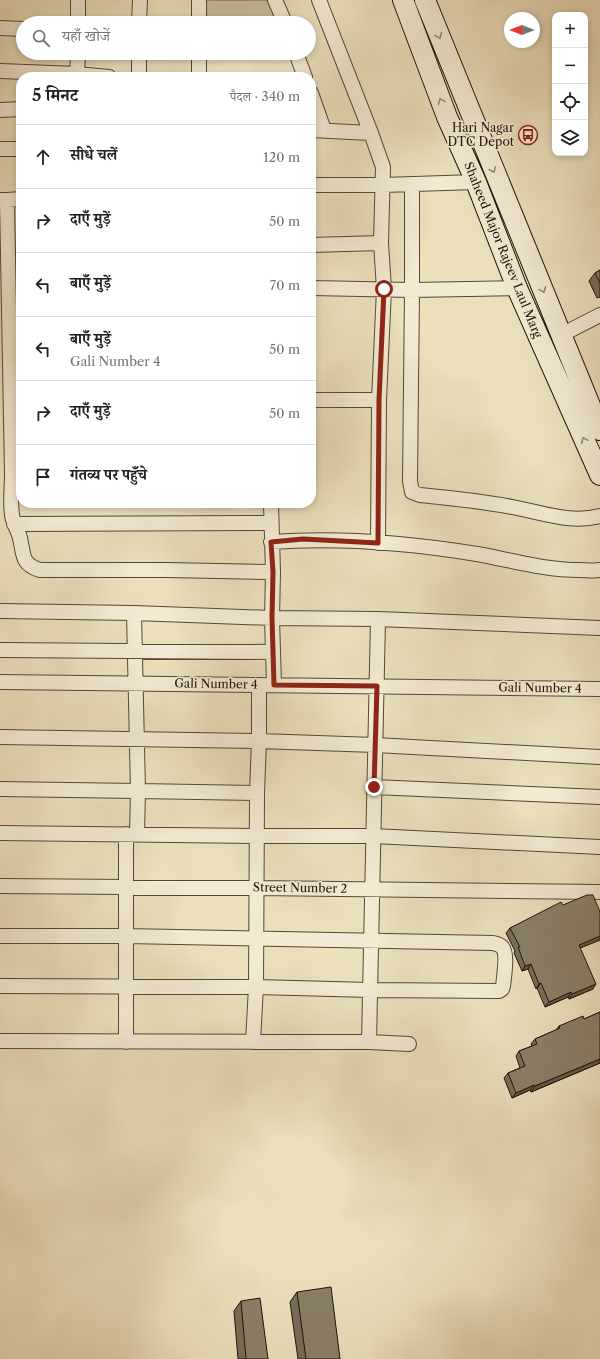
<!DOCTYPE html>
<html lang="hi">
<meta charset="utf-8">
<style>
:root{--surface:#fff;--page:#f6f6f6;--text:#222;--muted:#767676;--line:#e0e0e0}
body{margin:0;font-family:"Libre Caslon Text","Noto Serif Devanagari",serif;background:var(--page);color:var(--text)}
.controls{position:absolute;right:12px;top:12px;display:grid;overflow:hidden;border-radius:8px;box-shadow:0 2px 6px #0003}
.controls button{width:36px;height:36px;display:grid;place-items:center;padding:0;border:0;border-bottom:1px solid var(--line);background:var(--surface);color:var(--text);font:20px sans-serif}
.compass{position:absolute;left:504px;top:12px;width:36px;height:36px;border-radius:50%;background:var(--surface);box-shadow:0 2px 6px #0003;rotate:270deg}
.stop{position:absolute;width:12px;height:12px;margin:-9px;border:3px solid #8f2418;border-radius:50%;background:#fff}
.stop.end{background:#8f2418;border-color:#fff;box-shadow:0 1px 4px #0008}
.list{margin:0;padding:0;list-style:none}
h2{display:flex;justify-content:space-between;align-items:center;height:52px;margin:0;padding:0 16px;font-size:17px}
h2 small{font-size:13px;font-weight:400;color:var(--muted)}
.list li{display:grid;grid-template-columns:26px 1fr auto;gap:12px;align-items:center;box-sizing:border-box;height:64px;padding:0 16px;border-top:1px solid var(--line)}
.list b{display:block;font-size:15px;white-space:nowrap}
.list p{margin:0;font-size:13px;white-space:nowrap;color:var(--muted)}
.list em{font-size:13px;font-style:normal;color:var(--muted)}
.icon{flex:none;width:22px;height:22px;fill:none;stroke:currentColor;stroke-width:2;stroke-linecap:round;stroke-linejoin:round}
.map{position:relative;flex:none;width:600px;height:1359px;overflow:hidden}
.search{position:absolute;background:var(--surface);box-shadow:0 2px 6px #0003;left:16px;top:16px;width:300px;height:44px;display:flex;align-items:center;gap:10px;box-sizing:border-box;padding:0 14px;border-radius:22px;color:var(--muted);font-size:15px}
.panel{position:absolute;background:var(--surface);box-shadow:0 2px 6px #0003;left:16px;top:72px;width:300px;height:436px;border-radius:16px}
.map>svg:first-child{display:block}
.green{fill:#c8bd9e;stroke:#746956}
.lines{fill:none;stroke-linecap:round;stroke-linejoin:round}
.street-casing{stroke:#534839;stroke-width:16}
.secondary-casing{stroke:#20150d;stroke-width:22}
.street{stroke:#f2ead3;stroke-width:14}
.secondary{stroke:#f2ead3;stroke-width:20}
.wall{fill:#776c59;stroke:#20150d}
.shaded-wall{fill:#615849;stroke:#20150d}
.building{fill:#8a7e68;stroke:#20150d}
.oneway{stroke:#948a7a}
.route{stroke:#8f2418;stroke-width:5}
.labels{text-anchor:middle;stroke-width:3.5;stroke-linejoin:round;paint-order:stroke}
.poi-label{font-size:12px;fill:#20150d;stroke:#f2ead3;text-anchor:end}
.street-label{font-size:12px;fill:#20150d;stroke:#f2ead3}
</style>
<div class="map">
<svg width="600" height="1359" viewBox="0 0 600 1359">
<rect width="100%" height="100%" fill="#ebdfbc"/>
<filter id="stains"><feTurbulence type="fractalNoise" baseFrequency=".005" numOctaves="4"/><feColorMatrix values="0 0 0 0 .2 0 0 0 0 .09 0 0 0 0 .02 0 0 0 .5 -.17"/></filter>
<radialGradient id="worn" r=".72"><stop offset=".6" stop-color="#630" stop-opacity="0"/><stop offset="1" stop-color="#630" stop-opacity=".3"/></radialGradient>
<path class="green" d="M206,0H272L281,23H207Z"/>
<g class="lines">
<defs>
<path id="street" d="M78,0V23
M199,0V23
M275,0L285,23
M319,0L371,133L383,167L381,243L384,289L379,400L378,543
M139,23L140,0
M0,28L23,29
M199,53V77
M296,53L305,77
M0,71L77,74L109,77
M77,77L78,53
M139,77V53
M311,93L324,130
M0,110L21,109
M311,130L371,133
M0,149H21
M412,184V290L410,481L412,492L420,495C450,498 481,501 512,507C540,512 571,524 600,516
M311,185H383L476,182
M0,200H7L12,474C12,487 10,502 12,515C13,523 18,530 20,538C24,555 21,564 40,570H167L273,572
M7,200L21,199
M311,245L381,243
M311,288L412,290L517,288
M561,335L600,315
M311,400H379
M271,503L273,572L272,618L274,685
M14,524L271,523
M271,542C339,537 410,543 477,554C511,560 544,570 579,570C586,570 593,571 600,570
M0,611L134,613L272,618L378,619L600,628
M0,650L273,652
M0,682L600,689
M0,737L259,741V685
M374,787L600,797
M0,789L138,791L134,613
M0,833L257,836H373L600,847
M126,834V1042
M137,834L138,791L257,793L259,741L375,745L600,757
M0,886L256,888L600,892
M0,936H125L493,943C496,944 499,944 502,947C508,953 504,977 503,986L502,989L499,991L370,990L256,987L253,1042
M0,986L256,987L257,793
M0,1041L369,1042L409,1044
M369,1042L378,619"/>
<path id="secondary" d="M403,0L447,117L476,182L517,288L600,475
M425,0L600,430"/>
</defs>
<use href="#street" class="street-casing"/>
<use href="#secondary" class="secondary-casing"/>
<use href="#street" class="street"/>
<use href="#secondary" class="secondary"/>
</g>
<path class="wall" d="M600,270V297L597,298L589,281L595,273Z
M563,905L600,912V940L580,948L593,989L569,999L568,997L545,1007L537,988L536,989L528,969L522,971L514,953L515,951L506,933L510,928Z
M600,1012V1063L531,1092L530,1090L512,1098L504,1078L508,1073L520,1068L516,1056L519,1051L532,1046L531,1044L535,1039L556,1030L559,1026L584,1019Z
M297,1292L340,1359H298L290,1302Z
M241,1301L268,1359H238L234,1311Z"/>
<path class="shaded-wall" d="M600,936V940L575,950L579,945Z
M531,964L528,969L522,971L525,966Z
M541,983L537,988L536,989L539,984Z
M596,984L593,989L569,999L572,994Z
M571,992L568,997L545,1007L549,1002Z
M600,1059V1063L531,1092L535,1086Z
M534,1085L530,1090L512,1098L516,1093Z"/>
<path class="building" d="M600,270V283L595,273Z
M587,895H593L600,912V936L579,945L596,984L572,994L571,992L549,1002L541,983L539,984L531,964L525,966L518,947H520L510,928L561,902L563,905Z
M600,1012V1059L535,1086L534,1085L516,1093L508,1073L525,1066L519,1051L537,1044L535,1039L560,1028L559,1026L583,1016L584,1019Z
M331,1287L340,1359H306L297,1292Z
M260,1298L268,1359H246L241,1301Z"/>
<defs><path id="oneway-chevron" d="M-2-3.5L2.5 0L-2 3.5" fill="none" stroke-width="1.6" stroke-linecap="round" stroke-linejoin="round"/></defs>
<g class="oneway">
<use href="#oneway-chevron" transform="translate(439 36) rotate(68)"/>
<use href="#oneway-chevron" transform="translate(441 101) rotate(-111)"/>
<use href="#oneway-chevron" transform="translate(493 170) rotate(67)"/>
<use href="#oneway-chevron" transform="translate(543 290) rotate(69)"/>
<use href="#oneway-chevron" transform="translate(584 440) rotate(-114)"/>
</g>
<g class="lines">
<path class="route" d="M374,787L377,686L274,685L272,618L273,572L271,542L303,539L378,543L379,400L384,289"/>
</g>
<defs>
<symbol id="bus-ring" viewBox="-11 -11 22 22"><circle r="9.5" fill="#f2ead3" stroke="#8f2418" stroke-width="1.5"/><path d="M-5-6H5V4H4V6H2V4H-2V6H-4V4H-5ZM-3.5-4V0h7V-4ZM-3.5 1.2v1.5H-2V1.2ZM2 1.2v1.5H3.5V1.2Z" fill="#8f2418"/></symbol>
</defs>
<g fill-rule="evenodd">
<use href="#bus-ring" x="517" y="124" width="22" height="22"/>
</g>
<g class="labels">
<g class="poi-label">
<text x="514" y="132">Hari Nagar<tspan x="514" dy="14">DTC Depot</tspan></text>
</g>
<g class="street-label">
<text transform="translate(503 250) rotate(68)" y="4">Shaheed Major Rajeev Laul Marg</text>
<text transform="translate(216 684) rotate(1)" y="4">Gali Number 4</text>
<text transform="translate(540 688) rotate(1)" y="4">Gali Number 4</text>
<text transform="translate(300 888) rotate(1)" y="4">Street Number 2</text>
</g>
</g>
<rect width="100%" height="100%" filter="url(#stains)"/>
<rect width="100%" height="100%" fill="url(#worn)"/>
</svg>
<div class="controls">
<button>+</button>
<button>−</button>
<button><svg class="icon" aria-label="locate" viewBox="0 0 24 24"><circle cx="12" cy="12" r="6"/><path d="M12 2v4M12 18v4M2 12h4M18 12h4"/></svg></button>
<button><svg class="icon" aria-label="layers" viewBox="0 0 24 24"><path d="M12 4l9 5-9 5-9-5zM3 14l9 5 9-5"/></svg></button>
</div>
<svg class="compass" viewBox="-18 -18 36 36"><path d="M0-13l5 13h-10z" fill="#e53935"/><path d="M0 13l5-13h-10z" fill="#767676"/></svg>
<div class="stop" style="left:384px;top:289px"></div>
<div class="stop end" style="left:374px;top:787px"></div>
<div class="search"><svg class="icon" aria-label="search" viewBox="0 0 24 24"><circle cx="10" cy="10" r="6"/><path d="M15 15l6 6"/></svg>यहाँ खोजें</div>
<section class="panel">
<h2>5 मिनट<small>पैदल · 340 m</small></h2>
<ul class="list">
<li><svg class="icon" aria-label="ahead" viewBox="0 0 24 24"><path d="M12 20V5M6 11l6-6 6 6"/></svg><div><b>सीधे चलें</b></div><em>120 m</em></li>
<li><svg class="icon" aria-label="right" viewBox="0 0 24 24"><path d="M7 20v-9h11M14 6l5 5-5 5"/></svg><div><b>दाएँ मुड़ें</b></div><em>50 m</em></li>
<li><svg class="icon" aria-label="left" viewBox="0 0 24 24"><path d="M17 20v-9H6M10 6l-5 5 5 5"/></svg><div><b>बाएँ मुड़ें</b></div><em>70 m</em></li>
<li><svg class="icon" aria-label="left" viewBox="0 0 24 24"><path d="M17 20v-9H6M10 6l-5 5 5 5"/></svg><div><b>बाएँ मुड़ें</b><p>Gali Number 4</p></div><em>50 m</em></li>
<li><svg class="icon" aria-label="right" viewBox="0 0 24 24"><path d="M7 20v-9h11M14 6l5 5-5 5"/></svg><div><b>दाएँ मुड़ें</b></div><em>50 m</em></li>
<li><svg class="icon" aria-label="arrive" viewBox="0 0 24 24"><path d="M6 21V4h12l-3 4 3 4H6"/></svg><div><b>गंतव्य पर पहुँचे</b></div></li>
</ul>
</section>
</div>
